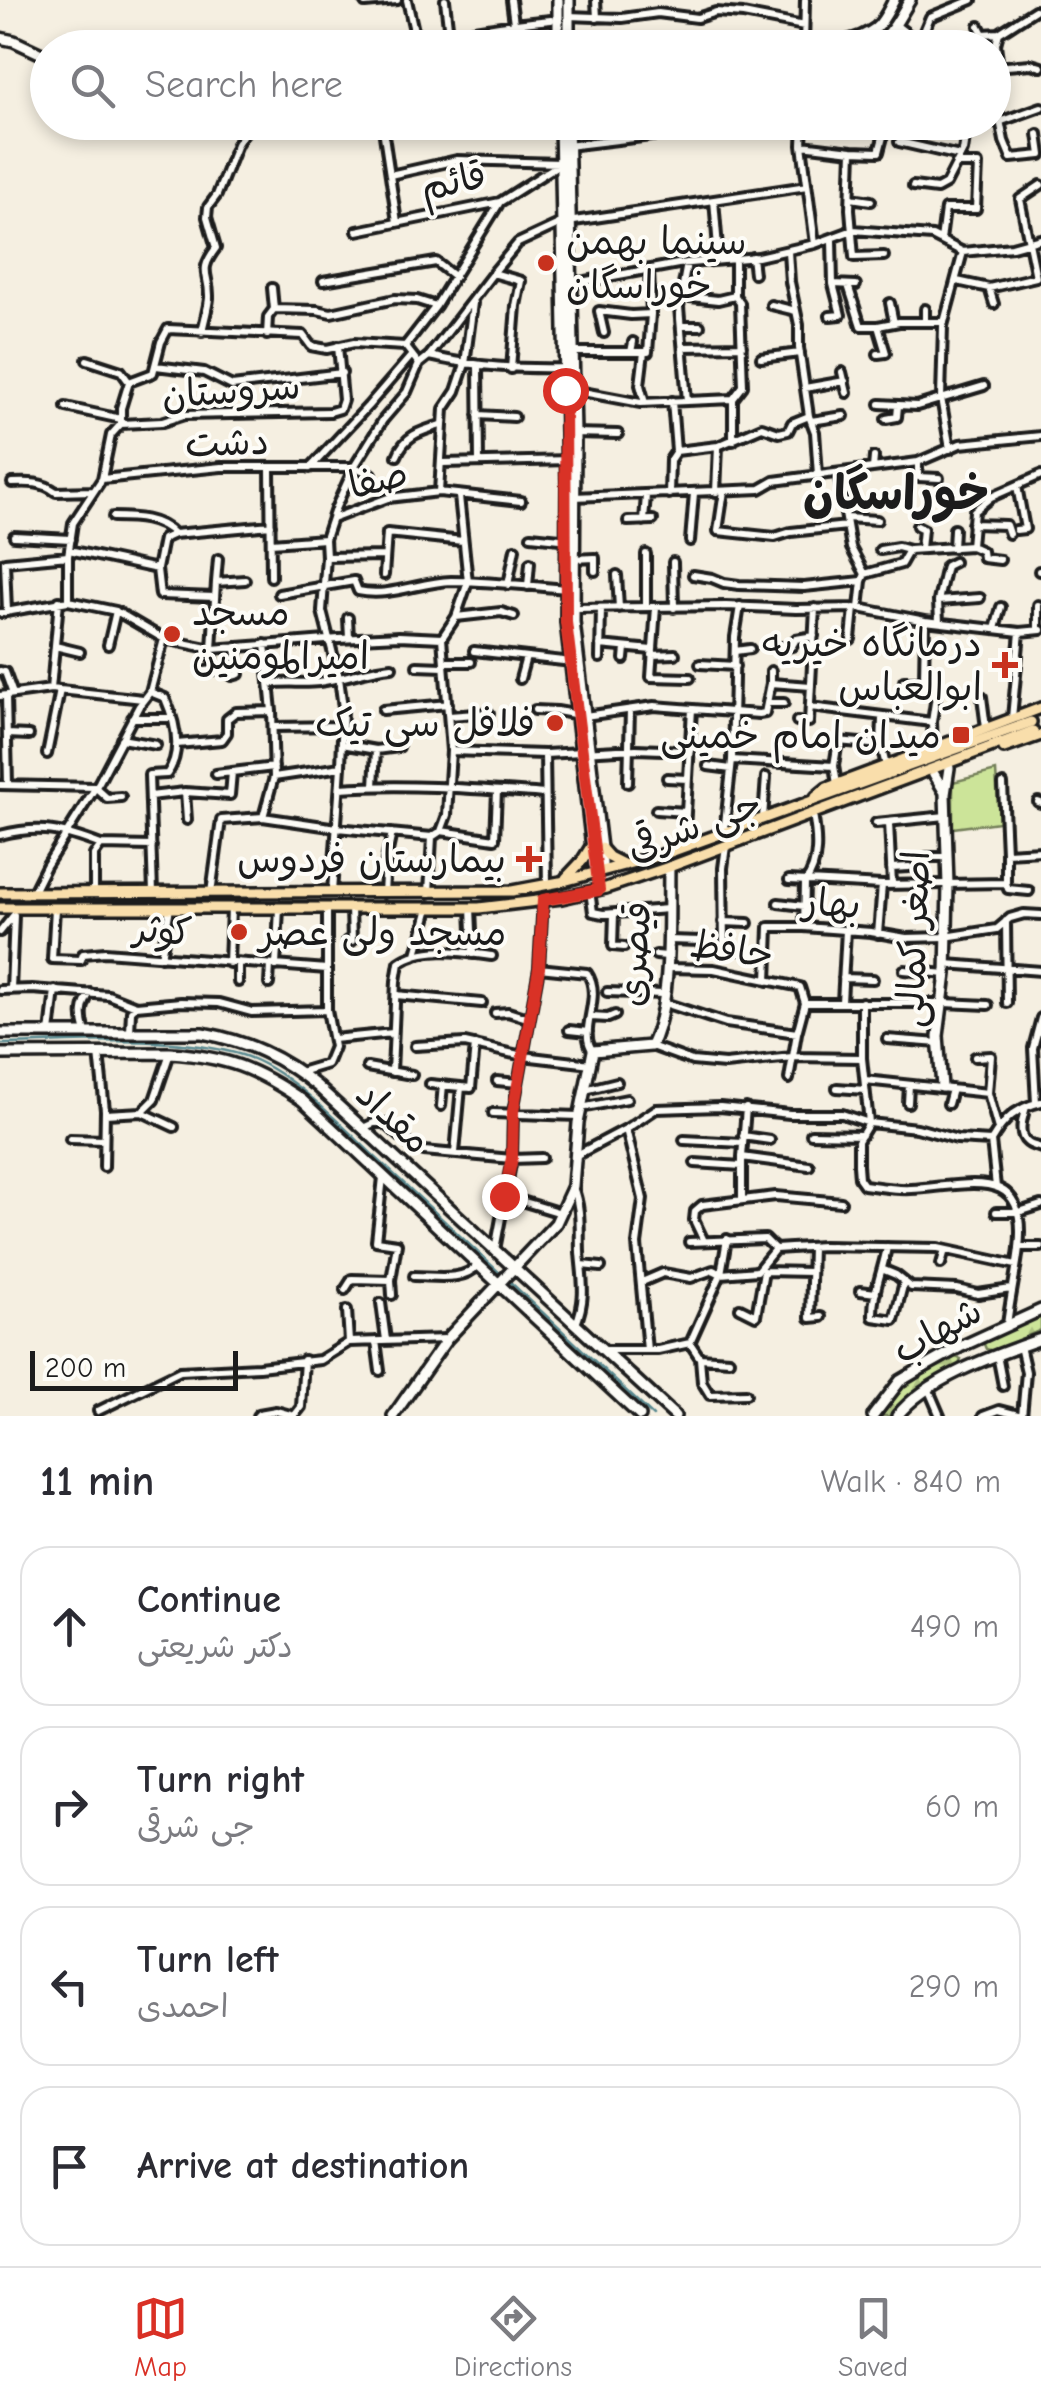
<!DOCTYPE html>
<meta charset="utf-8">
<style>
:root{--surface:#fff;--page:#f7f7f7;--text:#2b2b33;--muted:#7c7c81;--line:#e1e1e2;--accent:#d93025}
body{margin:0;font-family:"Comic Neue","Playpen Sans Arabic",sans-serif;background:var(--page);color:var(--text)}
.scale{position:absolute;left:30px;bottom:25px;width:208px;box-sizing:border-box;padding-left:10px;border:5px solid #1c1c1c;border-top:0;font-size:28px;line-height:35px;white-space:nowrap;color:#1c1c1c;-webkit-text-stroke:8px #fdfcf7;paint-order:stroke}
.stop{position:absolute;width:30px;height:30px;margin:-22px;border:8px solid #d93025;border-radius:50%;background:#fff}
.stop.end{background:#d93025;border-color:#fff;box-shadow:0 2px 10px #0008}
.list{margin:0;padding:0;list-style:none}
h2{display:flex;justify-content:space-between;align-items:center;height:130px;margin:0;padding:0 40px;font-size:42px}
h2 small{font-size:32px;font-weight:400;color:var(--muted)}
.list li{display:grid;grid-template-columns:65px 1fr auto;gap:30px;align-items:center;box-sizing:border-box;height:160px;margin:0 20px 20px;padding:0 20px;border:2px solid var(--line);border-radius:30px}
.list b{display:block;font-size:38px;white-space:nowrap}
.list p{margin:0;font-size:32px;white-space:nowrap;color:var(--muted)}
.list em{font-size:32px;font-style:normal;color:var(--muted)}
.icon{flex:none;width:55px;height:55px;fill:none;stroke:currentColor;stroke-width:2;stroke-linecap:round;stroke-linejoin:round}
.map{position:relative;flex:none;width:1041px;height:1416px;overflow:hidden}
.search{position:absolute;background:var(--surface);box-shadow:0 5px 15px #0003;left:30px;right:30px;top:30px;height:110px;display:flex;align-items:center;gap:25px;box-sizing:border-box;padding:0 35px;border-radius:55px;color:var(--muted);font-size:38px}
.sheet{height:850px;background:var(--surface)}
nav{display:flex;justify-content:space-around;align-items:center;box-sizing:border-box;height:140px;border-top:2px solid var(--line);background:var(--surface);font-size:28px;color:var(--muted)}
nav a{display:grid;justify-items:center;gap:5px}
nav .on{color:var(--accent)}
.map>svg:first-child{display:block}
.forest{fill:url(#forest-firs);stroke:#74805a;stroke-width:2.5}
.green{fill:#cce499;stroke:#74805a;stroke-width:2.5}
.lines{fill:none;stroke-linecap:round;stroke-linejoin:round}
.stream{stroke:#598990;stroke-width:2.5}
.street-casing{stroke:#1c1c1c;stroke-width:14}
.secondary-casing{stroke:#1c1c1c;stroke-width:16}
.primary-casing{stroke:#1c1c1c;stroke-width:16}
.street{stroke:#fdfcf7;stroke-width:6}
.secondary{stroke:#fdfcf7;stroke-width:9}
.primary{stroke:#f9deab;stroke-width:9}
.route{stroke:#d93025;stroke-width:12}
.poi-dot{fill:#c8321e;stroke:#fdfcf7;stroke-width:4}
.labels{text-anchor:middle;stroke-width:8;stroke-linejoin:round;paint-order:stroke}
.street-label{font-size:38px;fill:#1c1c1c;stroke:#fdfcf7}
.poi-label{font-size:38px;fill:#1c1c1c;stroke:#fdfcf7;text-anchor:end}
.district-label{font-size:48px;font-weight:bold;fill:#1c1c1c;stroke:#fdfcf7}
</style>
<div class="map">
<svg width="1041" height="1416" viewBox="0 0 1041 1416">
<defs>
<pattern id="forest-firs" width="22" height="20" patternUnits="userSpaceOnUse" patternTransform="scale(2.5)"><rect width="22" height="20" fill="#cce499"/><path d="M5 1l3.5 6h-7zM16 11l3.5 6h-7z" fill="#afc383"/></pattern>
</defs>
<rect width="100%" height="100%" fill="#f5efe1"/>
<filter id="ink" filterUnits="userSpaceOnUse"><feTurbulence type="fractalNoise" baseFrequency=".01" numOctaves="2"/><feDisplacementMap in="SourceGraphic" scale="20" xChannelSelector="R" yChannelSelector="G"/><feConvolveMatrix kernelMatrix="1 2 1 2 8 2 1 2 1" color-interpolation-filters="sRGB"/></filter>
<g filter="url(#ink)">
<path class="forest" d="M1041,1316V1330L994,1351L986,1349L983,1342Z
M953,1356L961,1359L958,1368L912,1392L890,1416H880L903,1388Z"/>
<path class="green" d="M996,771L999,822L953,828V782Z"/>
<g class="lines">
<path class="stream" d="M0,1044C74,1043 172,1034 242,1055C288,1069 339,1123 374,1156C417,1195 459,1235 502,1275
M508,1280L653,1416"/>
<defs>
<path id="street" d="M407,0L417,44
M445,0L449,35
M511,0L514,23
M596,0L597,18
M365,3L397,0
M568,16L622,18L658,13L697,18L716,12L743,14L804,26
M897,26L918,42L930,48
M979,26L983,34L999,33
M804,47L805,0
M406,48C454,31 501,25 551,20
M917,48L930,17L972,0
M994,67L1031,64L1041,67
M999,68L996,44L999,33L1035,10
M994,88L1004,141L1011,158L1041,155L1038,134
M382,122L397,222
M803,122L802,145L815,244
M994,122L1002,121L1041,107
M917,123L964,132
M962,123L978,122
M504,130L562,128
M899,142L960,156
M802,145L852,151L879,152L887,122
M567,146L668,134
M852,151L850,209L854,257L884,256
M913,186L937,189L946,184L963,151L965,138L962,122
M851,198L871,201
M714,200L719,260
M357,231L500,202L561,163L457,160L390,175
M941,240L945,209H976L978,164H956
M788,251L790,282L799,325V348L809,416L815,432L818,475
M963,252L1012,247L1041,239
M752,257L754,274
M493,273L518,243L561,223L807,186
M323,281L436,262L455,277
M957,281L989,288L1036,277L1020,199L1041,185
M570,284L678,264L758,257L815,244L853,230L932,236L963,252
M833,284L856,285
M848,285L861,326H878L899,322H944
M272,288L274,309
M989,288L994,304
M681,296L718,300L735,296
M473,303L465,364L456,391L444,409L439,492L521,501
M890,303L894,323
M771,305L796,311
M830,316L841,315L833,284L832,240
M925,322V309
M681,326H700
M202,332C204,321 208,309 209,298C210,273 197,273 216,248L207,217L208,207L217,195L237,144L251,122
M604,333L599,311L631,315L651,314
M267,335L268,317L274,309L317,310L331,313L395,299L417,300L436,306
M405,346L436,306L500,202
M683,347L742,346
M571,352H648L651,314L649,270
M631,352L633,342
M644,352L640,385L645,403
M878,354L886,353L878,326
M429,356C477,367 518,369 567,368
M761,358L800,353
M87,360L121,371L129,382L121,408V424
M156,366L204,372L232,386L342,373
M478,366L479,462
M842,372L847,393
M129,382L153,373L161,342L168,329L303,335L311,346L327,349L354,343L405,346L419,364
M805,388L845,381
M572,390L641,403L733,399L743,386L740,303L735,296V259
M733,399V441
M687,401L679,307L687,263
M880,404L917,406L984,386
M66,407L121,419
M478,415L514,417
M886,419L897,417L898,406
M811,421L844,416
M572,433L618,434
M950,449L941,398L943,326L963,252
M676,451L718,446L762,427L779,433L788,431L792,423L809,416
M397,456C405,435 421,431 441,425
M918,462V477L939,478
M442,463L570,460
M270,468L271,577
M310,468L368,406L412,355
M873,468L874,457
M838,473L851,548L865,574L862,581L859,608
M102,479L221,467H354L372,474
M12,483C29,482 43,482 56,492L93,491
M724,491L718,531L775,537L791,532L847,526
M716,492L718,446
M669,494L670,460L676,451L672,401
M574,497L760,489L774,481L918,462L960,444L1041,436
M113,517C135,517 159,518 174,534
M846,518L877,520
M332,519L388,498L439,492
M628,521L653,520
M644,521L646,495
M972,524L1006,525L1009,534
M917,526L923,529L921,549
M1016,530L1025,529L1017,486
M14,536L71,539
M531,536L570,540
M690,541L694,493
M271,543L325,539
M971,546L974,511L991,497L1041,475
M971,546L982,551L983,558L1000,560
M953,548L954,529
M69,550L157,569
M880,550L898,547L909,550
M326,557L385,556
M573,559L595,558V571
M673,562L674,608
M1039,571H1041
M865,574L901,564L909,550L971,546
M384,575L387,533L463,541
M617,575L619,608
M693,575L712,578L724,583L739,585L804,587L862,581
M216,582L218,559
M508,585L515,549
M528,586L530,563
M279,594L354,581L358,591C390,598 419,582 451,581C490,581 530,586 568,589
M215,597L160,595L157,569L163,539L174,534L271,525
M68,601V556L73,523L102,479L111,435L121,424L162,422L184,415L330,412L340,409L343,400L338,346
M938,601L980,598
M646,607V554
M656,607L651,677L690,678
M575,608L726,606L796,609L859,608L925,621L1020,632L1041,630
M7,611L5,562L68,556
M0,613L68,601L116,611L164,639L212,649L339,639L399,636L442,638L456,617L468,582L459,496
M456,617L501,612L514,616
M348,618L349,638
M939,622L938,601L946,566L954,562
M995,629L1001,607
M1038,630V605
M851,639L854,608
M108,645L116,611
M600,645L652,650
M55,646L80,652
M776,648L792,646L796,639L814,636
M474,651L572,662
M735,651L750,649
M652,655L675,654
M600,658L601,608
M624,659L625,648
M444,662H471
M700,664L735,666
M417,666L444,667
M0,671L5,672L13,694
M205,671L214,670L212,649L216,582L245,580
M232,676L239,674L236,647
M520,679L526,657
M904,681H924L927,687L937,689L932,722L933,748
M924,681L925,621
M771,683V671
M270,684C286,681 302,684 319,682C344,679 367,669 392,667
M51,689L59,601
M150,692L165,698C175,721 183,752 167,774L149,775L153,893
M0,696L51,689L143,699
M6,696L8,784
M982,697L986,728
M768,703H784
M810,707L932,722
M383,710L448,704
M535,710L557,711L585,716L654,706L759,714L765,713L771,683L811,686
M449,716L489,713
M132,718H171
M882,718L881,745L886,766
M1012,718L1020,632
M797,721L809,722L815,608
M273,727L342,726
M7,734L29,735
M121,739L156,745
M177,744L222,740L227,733V719L236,712L272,711
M342,744L376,750L399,747
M451,751L545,754L636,749L690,751
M47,754L60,690
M545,754L547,885
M732,760L834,766
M708,766L731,769
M216,774L232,772
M274,777L341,767
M667,778L688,779
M628,783L630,710
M837,784L834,766L838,741L881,745
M1003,784L1006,853
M0,785L95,787L107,798L121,797
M374,786L376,750
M340,788C408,783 477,789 545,794
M150,796L185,792
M1038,802L1041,803
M656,810L686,812
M263,817L274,777L272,711L265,644
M763,818L766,777
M187,820L185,792L230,795L232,772L274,767
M889,822L892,885
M876,823L946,816
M441,831L495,839L497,791
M724,833L732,760L735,637L740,606
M0,835C41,825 62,830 101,845
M726,846L723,868L724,948L741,950
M684,847L692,709
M927,857H947
M891,868L909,867
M789,880L882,885L1006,883V853L1041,851
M1006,883L1008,889L1029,891
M590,891L593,912L603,914L668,909
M33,892L46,866L99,782L139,706L150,692L164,639
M332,892L341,767L343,708L339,678L322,611L326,557L325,539L335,509L354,467L383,420L407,392L419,364L429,356L493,273L521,281L516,306L511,369
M94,893V855L101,845L152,846
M211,893L221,820L263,817L337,828L432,837L441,831L447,815L451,751L442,638
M384,893L386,860L392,833
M429,893L432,837
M778,903L804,906
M55,908L52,959L81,960L83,954L105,952L327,969
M471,908L473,954
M614,914L613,946L624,947
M1006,921L1007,1003
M723,922L748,923
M804,927L805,882C820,864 817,836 813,814
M0,932L12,917
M878,934L882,885
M669,940L701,941
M347,941H352L351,908
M416,954L429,908
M656,955L667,956
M161,957L170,908
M229,963L231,908
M946,964L1041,971
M276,966L279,908
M539,968L587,973C604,997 577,1031 593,1051
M668,968L714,969L800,987L805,1003L797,1033L789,1079
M904,970L946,974
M843,978L873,979
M767,981L769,927H804L871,932L906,938L945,937L997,929L1010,918L1024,914L1041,915
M238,982V963
M269,984L270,965
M0,990L32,989L108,995L136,1006L181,1002L219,1003L252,1012L327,1010
M11,990L14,915
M607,992L663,994
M396,995L482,1003
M842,1002L846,930
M862,1002V1058L869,1123L858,1141V1165L859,1178L864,1185C880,1187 896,1190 911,1189C968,1186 1029,1163 1019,1248C1016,1274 1010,1299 1007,1325
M664,1003L726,1023L797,1033
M805,1003H944L988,1005
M495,1013L508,1012L530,1019
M591,1017L608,1018L615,1015
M569,1030L588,1032
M86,1032C81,1017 81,1007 90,993
M130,1032L131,1011L136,1006
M50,1033L55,990
M333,1039L393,1033
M887,1039L939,1043
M415,1046L465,1043L523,1056L591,1064
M651,1046L692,1061L725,1064L792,1057L862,1058
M99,1053L105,1110L104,1167
M975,1057L991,1056L988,1093L998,1129
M367,1067L412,1075
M300,1072L327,1064L334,1047L327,1010V908
M392,1072L396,981L399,963C424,945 463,952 492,956
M865,1080L988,1093
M497,1081L518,1083
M430,1084L471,1088L475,1045
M837,1088L865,1090
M585,1090L617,1082
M908,1103L909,1085
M1036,1103L1033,1048L1041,1018
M948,1104L952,1089
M441,1106L443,1085
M1026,1107C1023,1117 1017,1134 1027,1142C1031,1146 1037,1146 1041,1148
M581,1108L627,1099
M142,1112L154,1100L170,1053
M493,1113L579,1116
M105,1114L142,1112L174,1127
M363,1128L374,1123H385L409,1144L424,1151L512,1159L542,1158
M626,1129L643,1199L637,1244L647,1350
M811,1134L862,1135
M743,1136L770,1140
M70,1139L104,1140
M684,1140L743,1143
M455,1153L461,1087
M575,1156L626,1129L656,1109L720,1107L790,1114H842L869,1123L917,1128L957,1139L991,1141
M742,1157L809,1166
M695,1163L742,1166
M573,1187C582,1210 579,1228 580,1252C582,1280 587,1297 576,1324
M996,1187L991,1141C1004,1119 1016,1108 1041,1102
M505,1196L561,1213
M742,1200V1157L746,1108
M996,1212H1019L1041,1205
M704,1241L694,1220L695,1211L702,1205L776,1196L841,1202
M689,1242L765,1239L775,1249
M812,1247L810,1318L821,1317
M887,1247C883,1270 872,1293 873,1317L894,1320L904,1282
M1019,1247H1041
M495,1250L512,1159L513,1112L539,968L543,900
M941,1264L945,1250
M582,1265L601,1267
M884,1270L896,1275L911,1287L957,1289L978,1294L1011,1289
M764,1271L811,1272
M414,1276C435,1276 463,1282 478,1265
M391,1280L392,1295
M642,1282L663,1273L691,1278L713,1270L721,1274L727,1239
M345,1290L352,1279L391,1280L397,1244L376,1241L383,1177
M860,1291L876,1293
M381,1303L386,1340
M740,1308L756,1316L764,1271
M347,1310L349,1342
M376,1341L380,1371
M690,1343L700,1358L702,1382L710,1395L746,1394
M1020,1346L1026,1372L1022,1416
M606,1350H658L690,1343L721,1274L757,1271L775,1249L823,1246L938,1248L1016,1265
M997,1355L1003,1386
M700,1358L729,1360
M928,1388L940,1416
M98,1411L180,1371L259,1367L320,1360L349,1342L447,1339
M257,1416L259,1414L276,1411L294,1416L301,1407L304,1360
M983,1416L999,1410L1022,1416"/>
<path id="secondary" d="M558,0V48
M569,0V48
M0,38L14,41L48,57
M803,48C827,45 856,43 876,28C884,21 889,9 894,0
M869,48C894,34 896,22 910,0
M560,122L567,486L566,622L594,865L598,873
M568,122L575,433L574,622L601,848L602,864L598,873
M934,774L944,791
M0,1033H202C247,1041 282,1057 317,1086L675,1416
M0,1054L170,1053C227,1057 255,1068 302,1100L640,1416
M942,1087L938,1036L946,974L948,885L945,794L949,768
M393,1416L447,1339L556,1223L573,1186L578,1123L593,1051L651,1046C673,1000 668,919 669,867
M873,1416L900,1381L917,1371L960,1347L1041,1310
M897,1416C927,1378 995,1355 1041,1339"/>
<path id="primary" d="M1004,748L1041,735
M816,797L827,788L1041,708
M601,848L609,857L625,865
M566,878L582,861L592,845
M0,893L512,891L560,882L665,854L1031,722
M0,908H479L562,898L606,888L669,867L1033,731"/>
</defs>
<use href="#street" class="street-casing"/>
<use href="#secondary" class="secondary-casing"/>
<use href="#primary" class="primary-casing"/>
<use href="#street" class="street"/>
<use href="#secondary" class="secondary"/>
<use href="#primary" class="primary"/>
</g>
</g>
<g class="lines" filter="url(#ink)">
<path class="route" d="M504,1196L512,1158L513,1112L539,968L543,900L599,890L566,622L565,390"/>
</g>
<g class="poi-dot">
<circle cx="546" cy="263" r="10"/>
<circle cx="172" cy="634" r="10"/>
<path d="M1000 650h10v10h10v10h-10v10h-10v-10h-10v-10h10z"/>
<circle cx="555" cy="723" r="10"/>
<rect x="951" y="725" width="20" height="20" rx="5"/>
<path d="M524 844h10v10h10v10h-10v10h-10v-10h-10v-10h10z"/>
<circle cx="239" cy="932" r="10"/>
</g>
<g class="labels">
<g class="street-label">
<text transform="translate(453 181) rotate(-13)" y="13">قائم</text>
<text transform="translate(231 390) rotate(-4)" y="13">سروستان</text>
<text transform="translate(227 442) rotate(-2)" y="13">دشت</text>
<text transform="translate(378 479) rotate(-14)" y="13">صفا</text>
<text transform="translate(694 825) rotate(-20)" y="13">جی شرقی</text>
<text transform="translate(832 903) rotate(4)" y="13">بهار</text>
<text transform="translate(163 930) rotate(5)" y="13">کوثر</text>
<text transform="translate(913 939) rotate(-88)" y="13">اصغر کمالی</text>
<text transform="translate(732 949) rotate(8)" y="13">حافظ</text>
<text transform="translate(634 954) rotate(-86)" y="13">قیصری</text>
<text transform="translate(394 1117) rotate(43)" y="13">مقداد</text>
<text transform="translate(937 1330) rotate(-29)" y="13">شهاب</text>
</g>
<g class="poi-label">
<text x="566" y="254" text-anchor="start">سینما بهمن<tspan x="566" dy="44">خوراسگان</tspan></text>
<text x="192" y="625" text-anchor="start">مسجد<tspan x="192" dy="44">امیرالمومنین</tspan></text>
<text x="982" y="656">درمانگاه خیریه<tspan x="982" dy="44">ابوالعباس</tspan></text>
<text x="535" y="736">فلافل سی تیک</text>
<text x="941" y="748">میدان امام خمینی</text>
<text x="506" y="872">بیمارستان فردوس</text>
<text x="259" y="945" text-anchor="start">مسجد ولی عصر</text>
</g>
<g class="district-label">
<text x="896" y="509">خوراسگان</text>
</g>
</g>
</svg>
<div class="scale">200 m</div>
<div class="stop" style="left:565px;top:390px"></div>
<div class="stop end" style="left:504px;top:1196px"></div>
<div class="search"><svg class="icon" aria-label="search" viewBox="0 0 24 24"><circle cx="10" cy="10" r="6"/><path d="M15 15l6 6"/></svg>Search here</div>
</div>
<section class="sheet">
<h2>11 min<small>Walk · 840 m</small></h2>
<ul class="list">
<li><svg class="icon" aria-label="ahead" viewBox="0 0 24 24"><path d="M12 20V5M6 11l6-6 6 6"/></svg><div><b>Continue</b><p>دکتر شریعتی</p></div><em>490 m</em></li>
<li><svg class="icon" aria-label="right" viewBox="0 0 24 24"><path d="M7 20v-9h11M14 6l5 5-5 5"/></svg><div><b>Turn right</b><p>جی شرقی</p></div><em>60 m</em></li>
<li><svg class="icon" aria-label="left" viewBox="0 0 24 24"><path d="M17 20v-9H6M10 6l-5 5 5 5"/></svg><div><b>Turn left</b><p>احمدی</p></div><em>290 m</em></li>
<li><svg class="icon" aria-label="arrive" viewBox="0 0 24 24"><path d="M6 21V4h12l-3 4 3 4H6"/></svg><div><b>Arrive at destination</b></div></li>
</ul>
</section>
<nav>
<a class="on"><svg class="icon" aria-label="map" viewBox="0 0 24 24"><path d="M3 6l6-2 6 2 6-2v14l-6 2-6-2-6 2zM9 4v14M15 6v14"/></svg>Map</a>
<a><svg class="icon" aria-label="directions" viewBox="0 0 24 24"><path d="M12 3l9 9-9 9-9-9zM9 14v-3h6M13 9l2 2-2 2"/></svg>Directions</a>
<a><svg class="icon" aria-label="saved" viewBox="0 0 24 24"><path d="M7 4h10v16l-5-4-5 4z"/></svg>Saved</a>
</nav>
